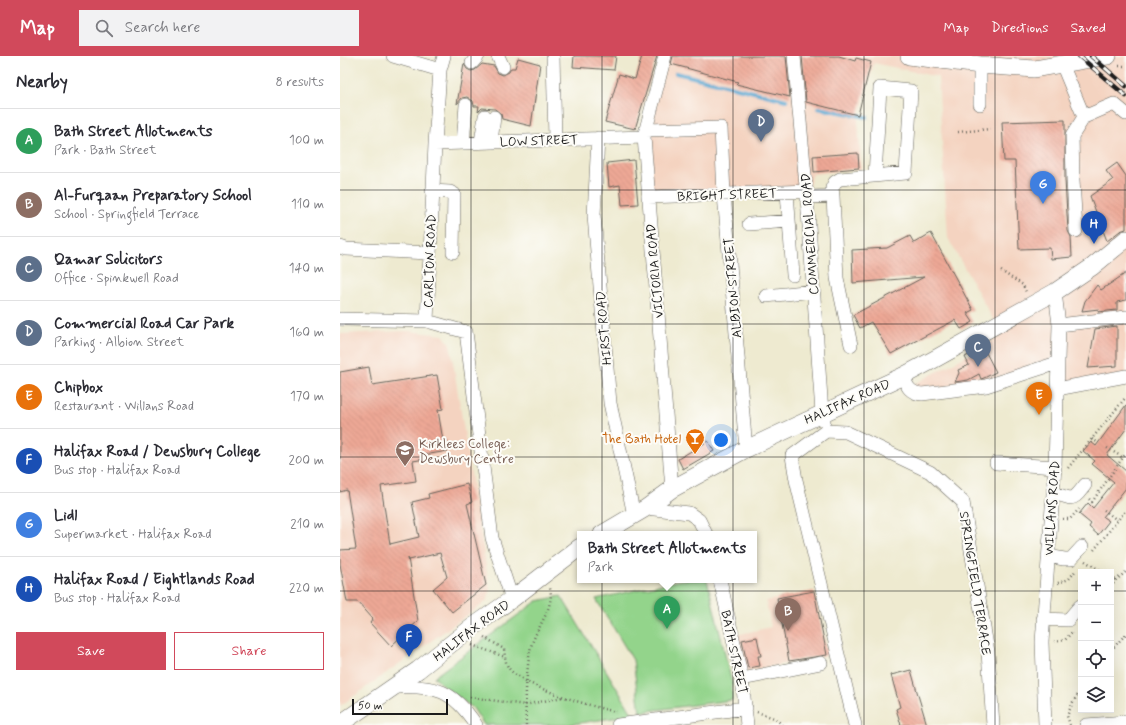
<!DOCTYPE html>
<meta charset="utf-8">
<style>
:root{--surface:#fff;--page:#f2f2f3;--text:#2b2b33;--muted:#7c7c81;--line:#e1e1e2;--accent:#d1495b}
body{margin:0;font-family:Mynerve,sans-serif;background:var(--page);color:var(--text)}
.controls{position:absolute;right:12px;bottom:12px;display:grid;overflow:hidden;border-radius:0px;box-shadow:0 4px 16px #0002}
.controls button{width:36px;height:36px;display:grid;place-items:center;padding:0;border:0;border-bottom:1px solid var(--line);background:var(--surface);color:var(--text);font:20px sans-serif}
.scale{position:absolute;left:12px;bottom:10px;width:96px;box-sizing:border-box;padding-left:4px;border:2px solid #1c1c1c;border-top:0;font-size:11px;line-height:14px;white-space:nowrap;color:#1c1c1c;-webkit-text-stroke:3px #fdfcf7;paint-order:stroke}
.you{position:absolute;left:381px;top:384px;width:14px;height:14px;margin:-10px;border:3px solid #fff;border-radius:50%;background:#1a73e8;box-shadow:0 0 0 6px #1a73e833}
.badge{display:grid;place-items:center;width:26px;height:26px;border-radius:50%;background:var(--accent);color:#fff;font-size:13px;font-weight:700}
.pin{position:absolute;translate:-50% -33px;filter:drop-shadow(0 1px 2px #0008)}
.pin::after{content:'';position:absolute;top:21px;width:14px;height:12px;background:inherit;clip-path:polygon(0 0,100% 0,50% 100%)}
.popup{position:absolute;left:237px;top:475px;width:180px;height:52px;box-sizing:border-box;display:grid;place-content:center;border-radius:0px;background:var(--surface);filter:drop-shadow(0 1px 3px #0005);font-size:13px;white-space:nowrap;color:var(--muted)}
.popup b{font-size:15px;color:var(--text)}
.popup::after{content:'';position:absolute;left:50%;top:100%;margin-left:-8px;border:8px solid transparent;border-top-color:var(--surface)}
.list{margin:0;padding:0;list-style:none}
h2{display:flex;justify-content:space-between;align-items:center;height:52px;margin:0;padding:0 16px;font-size:17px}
h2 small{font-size:13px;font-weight:400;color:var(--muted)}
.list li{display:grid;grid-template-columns:26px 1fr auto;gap:12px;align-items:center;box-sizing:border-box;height:64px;padding:0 16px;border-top:1px solid var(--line)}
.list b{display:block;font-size:15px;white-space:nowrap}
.list p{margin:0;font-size:13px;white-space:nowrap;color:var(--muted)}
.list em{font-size:13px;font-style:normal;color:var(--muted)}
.actions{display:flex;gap:8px;padding:12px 16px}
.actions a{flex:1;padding:9px 0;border:1px solid var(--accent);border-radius:0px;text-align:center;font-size:14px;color:var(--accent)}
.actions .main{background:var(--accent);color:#fff}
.icon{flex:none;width:22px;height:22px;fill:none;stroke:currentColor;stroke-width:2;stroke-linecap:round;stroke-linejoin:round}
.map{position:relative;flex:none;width:786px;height:669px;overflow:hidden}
header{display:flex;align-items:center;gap:24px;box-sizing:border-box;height:56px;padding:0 20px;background:var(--accent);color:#fff}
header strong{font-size:19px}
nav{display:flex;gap:22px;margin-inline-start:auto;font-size:14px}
.search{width:280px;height:36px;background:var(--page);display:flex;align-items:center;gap:10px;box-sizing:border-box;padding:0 14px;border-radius:0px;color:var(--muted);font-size:15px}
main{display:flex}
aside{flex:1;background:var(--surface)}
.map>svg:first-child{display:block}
.built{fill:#f4d3c0}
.green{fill:#93d48b;stroke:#587854}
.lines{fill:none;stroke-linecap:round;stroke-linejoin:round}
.stream{stroke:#57a5d0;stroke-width:4}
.building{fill:url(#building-back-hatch)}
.minor-casing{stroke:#66645b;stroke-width:14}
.major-casing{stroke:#66645b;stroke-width:18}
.path{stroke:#66645b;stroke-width:2.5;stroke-dasharray:1 3;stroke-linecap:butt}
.minor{stroke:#fff;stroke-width:13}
.major{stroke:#fff;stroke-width:17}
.rail-casing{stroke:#1c1c1c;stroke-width:4.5}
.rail{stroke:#fdfcf7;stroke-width:3;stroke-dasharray:9;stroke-linecap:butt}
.grid{fill:none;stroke:#1c1c1c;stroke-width:1;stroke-opacity:0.55}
.labels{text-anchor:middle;stroke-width:4;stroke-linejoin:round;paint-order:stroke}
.street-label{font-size:13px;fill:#1c1c1c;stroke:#fdfcf7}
.food-label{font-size:13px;fill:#c56008;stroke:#fdfcf7;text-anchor:end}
.education-label{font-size:13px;fill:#785e54;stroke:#fdfcf7;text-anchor:start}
</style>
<header>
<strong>Map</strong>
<div class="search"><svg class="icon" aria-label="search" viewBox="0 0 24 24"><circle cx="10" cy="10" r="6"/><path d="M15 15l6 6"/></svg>Search here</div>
<nav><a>Map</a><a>Directions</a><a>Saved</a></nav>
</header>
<main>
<aside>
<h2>Nearby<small>8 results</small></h2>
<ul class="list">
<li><span class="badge" style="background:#2e9e5b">A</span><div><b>Bath Street Allotments</b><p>Park · Bath Street</p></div><em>100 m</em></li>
<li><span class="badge" style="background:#8d6e63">B</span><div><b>Al-Furqaan Preparatory School</b><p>School · Springfield Terrace</p></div><em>110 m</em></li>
<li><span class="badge" style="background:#5c6f8a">C</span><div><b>Qamar Solicitors</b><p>Office · Spinkwell Road</p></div><em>140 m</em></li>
<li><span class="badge" style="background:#5c6f8a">D</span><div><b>Commercial Road Car Park</b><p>Parking · Albion Street</p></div><em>160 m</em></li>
<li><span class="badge" style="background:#e8710a">E</span><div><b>Chipbox</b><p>Restaurant · Willans Road</p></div><em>170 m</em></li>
<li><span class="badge" style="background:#1a4fb4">F</span><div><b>Halifax Road / Dewsbury College</b><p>Bus stop · Halifax Road</p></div><em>200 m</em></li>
<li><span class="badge" style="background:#3f7fe0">G</span><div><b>Lidl</b><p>Supermarket · Halifax Road</p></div><em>210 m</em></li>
<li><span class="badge" style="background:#1a4fb4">H</span><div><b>Halifax Road / Eightlands Road</b><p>Bus stop · Halifax Road</p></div><em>220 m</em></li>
</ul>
<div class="actions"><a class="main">Save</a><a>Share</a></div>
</aside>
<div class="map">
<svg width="786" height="669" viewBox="0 0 786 669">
<defs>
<pattern id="building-back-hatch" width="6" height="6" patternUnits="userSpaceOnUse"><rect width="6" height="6" fill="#eda795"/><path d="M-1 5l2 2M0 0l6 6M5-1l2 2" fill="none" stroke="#cb8f80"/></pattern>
</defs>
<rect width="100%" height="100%" fill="#fdfcf7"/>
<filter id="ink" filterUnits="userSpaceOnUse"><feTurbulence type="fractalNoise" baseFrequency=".025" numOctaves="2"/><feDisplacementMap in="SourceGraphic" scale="8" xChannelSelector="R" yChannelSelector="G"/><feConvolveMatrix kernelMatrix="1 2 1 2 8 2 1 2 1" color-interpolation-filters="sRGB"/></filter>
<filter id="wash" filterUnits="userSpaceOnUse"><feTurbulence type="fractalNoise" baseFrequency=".012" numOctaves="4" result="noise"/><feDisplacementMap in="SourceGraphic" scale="16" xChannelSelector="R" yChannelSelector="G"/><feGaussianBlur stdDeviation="0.9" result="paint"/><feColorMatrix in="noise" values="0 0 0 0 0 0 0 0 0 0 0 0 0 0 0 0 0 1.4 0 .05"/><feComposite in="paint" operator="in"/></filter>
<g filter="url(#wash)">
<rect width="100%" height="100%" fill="#eeead0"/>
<path class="built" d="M325,0H786V322L717,333V308L582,338L567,332L643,291L662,278L650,258L608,182L598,21L534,7L518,64L521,113L473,118L467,135L308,141L306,74Z
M67,275L103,279L110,288L150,535L147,545L0,650V278Z
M474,535L487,599L404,616L396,579L431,571L426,545Z"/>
<path class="green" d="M341,524H367L392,627V644L300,656L293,604L256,543Z
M221,540L293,659L226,669H144L133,652L106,632L94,621L197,545Z"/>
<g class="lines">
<path class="stream" d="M336,17L446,44
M478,52L527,61"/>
</g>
<g id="blocks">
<path class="building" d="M234,0H276L274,14L233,11Z
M302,0H317L295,73L265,66L279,18L295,23Z
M333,0H446L450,41L396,28L398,26L331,8Z
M462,0H499L515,5L516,2L531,6L518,59L466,46Z
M178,2L200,8L191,70L162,63L161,58L155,53L142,52L138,56L139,50H134L133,45L127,41L122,42L117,48L124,8L127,13L131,15L135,14L142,8L154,10L158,17L163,19L169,16L171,12H175Z
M725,64V124L728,175L731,181L732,201L711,203L710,192L679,193L675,105H664L662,66Z
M518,97L519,112L474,116L473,100Z
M294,104L298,148L282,149L280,129L269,131L267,107Z
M777,107L786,120V173L780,175L767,185L750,140L773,124L766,115Z
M591,177L633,254L627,257L633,266L621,273L615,264L551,298L531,266L520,272L513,259L584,221L513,227L512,194L547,192L570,180L574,187Z
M786,217V244L777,246V254L758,256L759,253L742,255L745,245L757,229L761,234Z
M777,270V310L748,312L755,273Z
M643,291L656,316L644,322L641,323L639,318L628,324L615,326L619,317L618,314L629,309L625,301Z
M29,311L32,329L97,319L103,353L98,354L103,385L107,384L108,395L84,399L85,403L73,405L76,425L41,430L50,488L79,481L72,446L89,442L88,438L127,428L132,446L127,448L146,529L112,556L93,533L107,521L100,497L69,504L68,502L78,565L51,590L30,567L33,563L18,546H7L0,508V494L16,493L7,434L0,436V316Z
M786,349V373L767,399L786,415V432L763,461L769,465L758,479L749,471L751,468L739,458L748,447L753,452L774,426L752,408L755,405L743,395L751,386L756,390Z
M368,385L374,395L343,413L338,403Z
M474,535L487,599L449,605L437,542Z
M417,581L421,600H418L420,610L408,612L402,584Z
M571,614L578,639L587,669H561L556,653L560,651L551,619Z"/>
</g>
</g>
<g filter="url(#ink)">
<use href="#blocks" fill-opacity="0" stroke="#66645b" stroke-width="1"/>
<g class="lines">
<defs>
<path id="minor" d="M53,0L100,14
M104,0L100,14L95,88L87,265L126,276L152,482L172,543
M158,0L163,11
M213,0L215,83
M325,0L304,81L332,433
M454,0L467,141L482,357L484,365
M132,7L138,0
M722,8L744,61L774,48L786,58
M640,48V9
M306,74L381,72L384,139L406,393
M258,82L254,160L270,347L294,459
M141,86L145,60
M151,86L154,61
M123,87L126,49
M95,88L304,81
M92,135L110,136L114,138L113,196
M447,136L453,219
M493,140L497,222L511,289
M308,141L467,135
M467,141L493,140L492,132L495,126L500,123L566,117L571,35L540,32L535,120
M409,168L449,165
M736,175L733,124L732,80L744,61
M0,191L6,193L89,197
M426,240L474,235
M0,263L87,265
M719,269L786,261
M563,320C567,331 570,337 582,338L646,330L717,307
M717,333L786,320
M656,407L715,411
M713,437C734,443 732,446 745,429
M306,452L349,457L359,464L366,478
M708,500L724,503H731L742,491
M380,524L402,623L407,669
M703,563L728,564L740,550
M402,623L481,607
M55,631C96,629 113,634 136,669
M278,669L406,652
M515,669L456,424L452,400L486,375L506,376L590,416L623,446L648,596L653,669
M705,669L702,586L715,411L719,269L715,236
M746,669L786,666"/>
<path id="major" d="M569,0L640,9L694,13L768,0
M262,478L306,452L332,433L406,393L563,320L593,304L715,236L752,211L786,183
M0,668L78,614L131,572L172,543L240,491"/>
</defs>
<use href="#minor" class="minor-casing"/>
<use href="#major" class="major-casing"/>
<path class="path" d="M779,10H786
M618,76L650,73
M661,215L683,229L686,236
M752,383L757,386
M767,392L782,401
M728,412L786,341
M749,443L752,446L786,397
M764,454L777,464
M723,463H730L739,453
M754,494L786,454
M745,505L763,516
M771,521L776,524
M718,527L729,523L736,514
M771,531L776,524L786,516
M144,581L164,593C165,599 165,606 168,611C179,630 254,651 276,656
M714,586L725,584L732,576
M132,589L165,601
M771,594L786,578
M130,641L185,649L223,641
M417,656L434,662L443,669
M186,669C185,645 186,619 190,595C194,573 215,554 210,532
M730,669L727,660L733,646L741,634"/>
<use href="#minor" class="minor"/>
<use href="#major" class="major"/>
<defs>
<path id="rail" d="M739,0L786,40
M751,0L786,30"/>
</defs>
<use href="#rail" class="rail-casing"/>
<use href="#rail" class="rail"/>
</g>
</g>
<path class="grid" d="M131,0V669M262,0V669M393,0V669M524,0V669M655,0V669M0,134H786M0,268H786M0,401H786M0,535H741M771,535H786"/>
<defs>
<symbol id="bar-pin" viewBox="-11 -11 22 30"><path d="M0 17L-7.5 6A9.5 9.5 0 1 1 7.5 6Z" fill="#e8710a" stroke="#fdfcf7"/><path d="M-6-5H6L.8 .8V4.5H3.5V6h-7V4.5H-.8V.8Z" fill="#fff"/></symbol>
<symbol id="university-pin" viewBox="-11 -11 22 30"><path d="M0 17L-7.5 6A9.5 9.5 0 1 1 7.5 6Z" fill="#8d6e63" stroke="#fdfcf7"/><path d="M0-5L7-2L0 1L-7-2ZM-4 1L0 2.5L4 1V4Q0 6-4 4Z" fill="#fff"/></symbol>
</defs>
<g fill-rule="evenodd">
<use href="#bar-pin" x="344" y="371" width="22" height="30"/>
<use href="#university-pin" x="54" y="383" width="22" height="30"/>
</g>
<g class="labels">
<g class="street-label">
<text transform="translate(199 84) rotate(-2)" y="5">LOW STREET</text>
<text transform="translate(387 138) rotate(-2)" y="5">BRIGHT STREET</text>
<text transform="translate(469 178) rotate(-94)" y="5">COMMERCIAL ROAD</text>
<text transform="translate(89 205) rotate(-88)" y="5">CARLTON ROAD</text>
<text transform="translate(314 215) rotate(-95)" y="5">VICTORIA ROAD</text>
<text transform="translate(392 232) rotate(-95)" y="5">ALBION STREET</text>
<text transform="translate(263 272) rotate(-95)" y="5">HIRST ROAD</text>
<text transform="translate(507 345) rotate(-24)" y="5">HALIFAX ROAD</text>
<text transform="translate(711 452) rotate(-86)" y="5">WILLANS ROAD</text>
<text transform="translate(636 527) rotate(81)" y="5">SPRINGFIELD TERRACE</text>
<text transform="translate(131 574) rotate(-37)" y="5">HALIFAX ROAD</text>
<text transform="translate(395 596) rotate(78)" y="5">BATH STREET</text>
</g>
<g class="food-label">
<text x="341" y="387">The Bath Hotel</text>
</g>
<g class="education-label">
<text x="79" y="392">Kirklees College:<tspan x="79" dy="15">Dewsbury Centre</tspan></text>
</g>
</g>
</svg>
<div class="controls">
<button>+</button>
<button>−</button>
<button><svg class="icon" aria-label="locate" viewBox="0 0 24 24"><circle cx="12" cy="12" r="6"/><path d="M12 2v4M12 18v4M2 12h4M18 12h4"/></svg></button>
<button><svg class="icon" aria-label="layers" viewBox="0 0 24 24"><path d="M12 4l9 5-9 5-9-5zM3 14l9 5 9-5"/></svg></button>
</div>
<div class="scale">50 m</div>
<div class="you"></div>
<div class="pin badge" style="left:327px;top:573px;background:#2e9e5b">A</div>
<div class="popup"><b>Bath Street Allotments</b>Park</div>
<div class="pin badge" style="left:448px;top:575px;background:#8d6e63">B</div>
<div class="pin badge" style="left:638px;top:311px;background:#5c6f8a">C</div>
<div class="pin badge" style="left:421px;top:86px;background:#5c6f8a">D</div>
<div class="pin badge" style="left:699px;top:359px;background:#e8710a">E</div>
<div class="pin badge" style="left:69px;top:601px;background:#1a4fb4">F</div>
<div class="pin badge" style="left:703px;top:148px;background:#3f7fe0">G</div>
<div class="pin badge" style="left:754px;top:188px;background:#1a4fb4">H</div>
</div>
</main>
